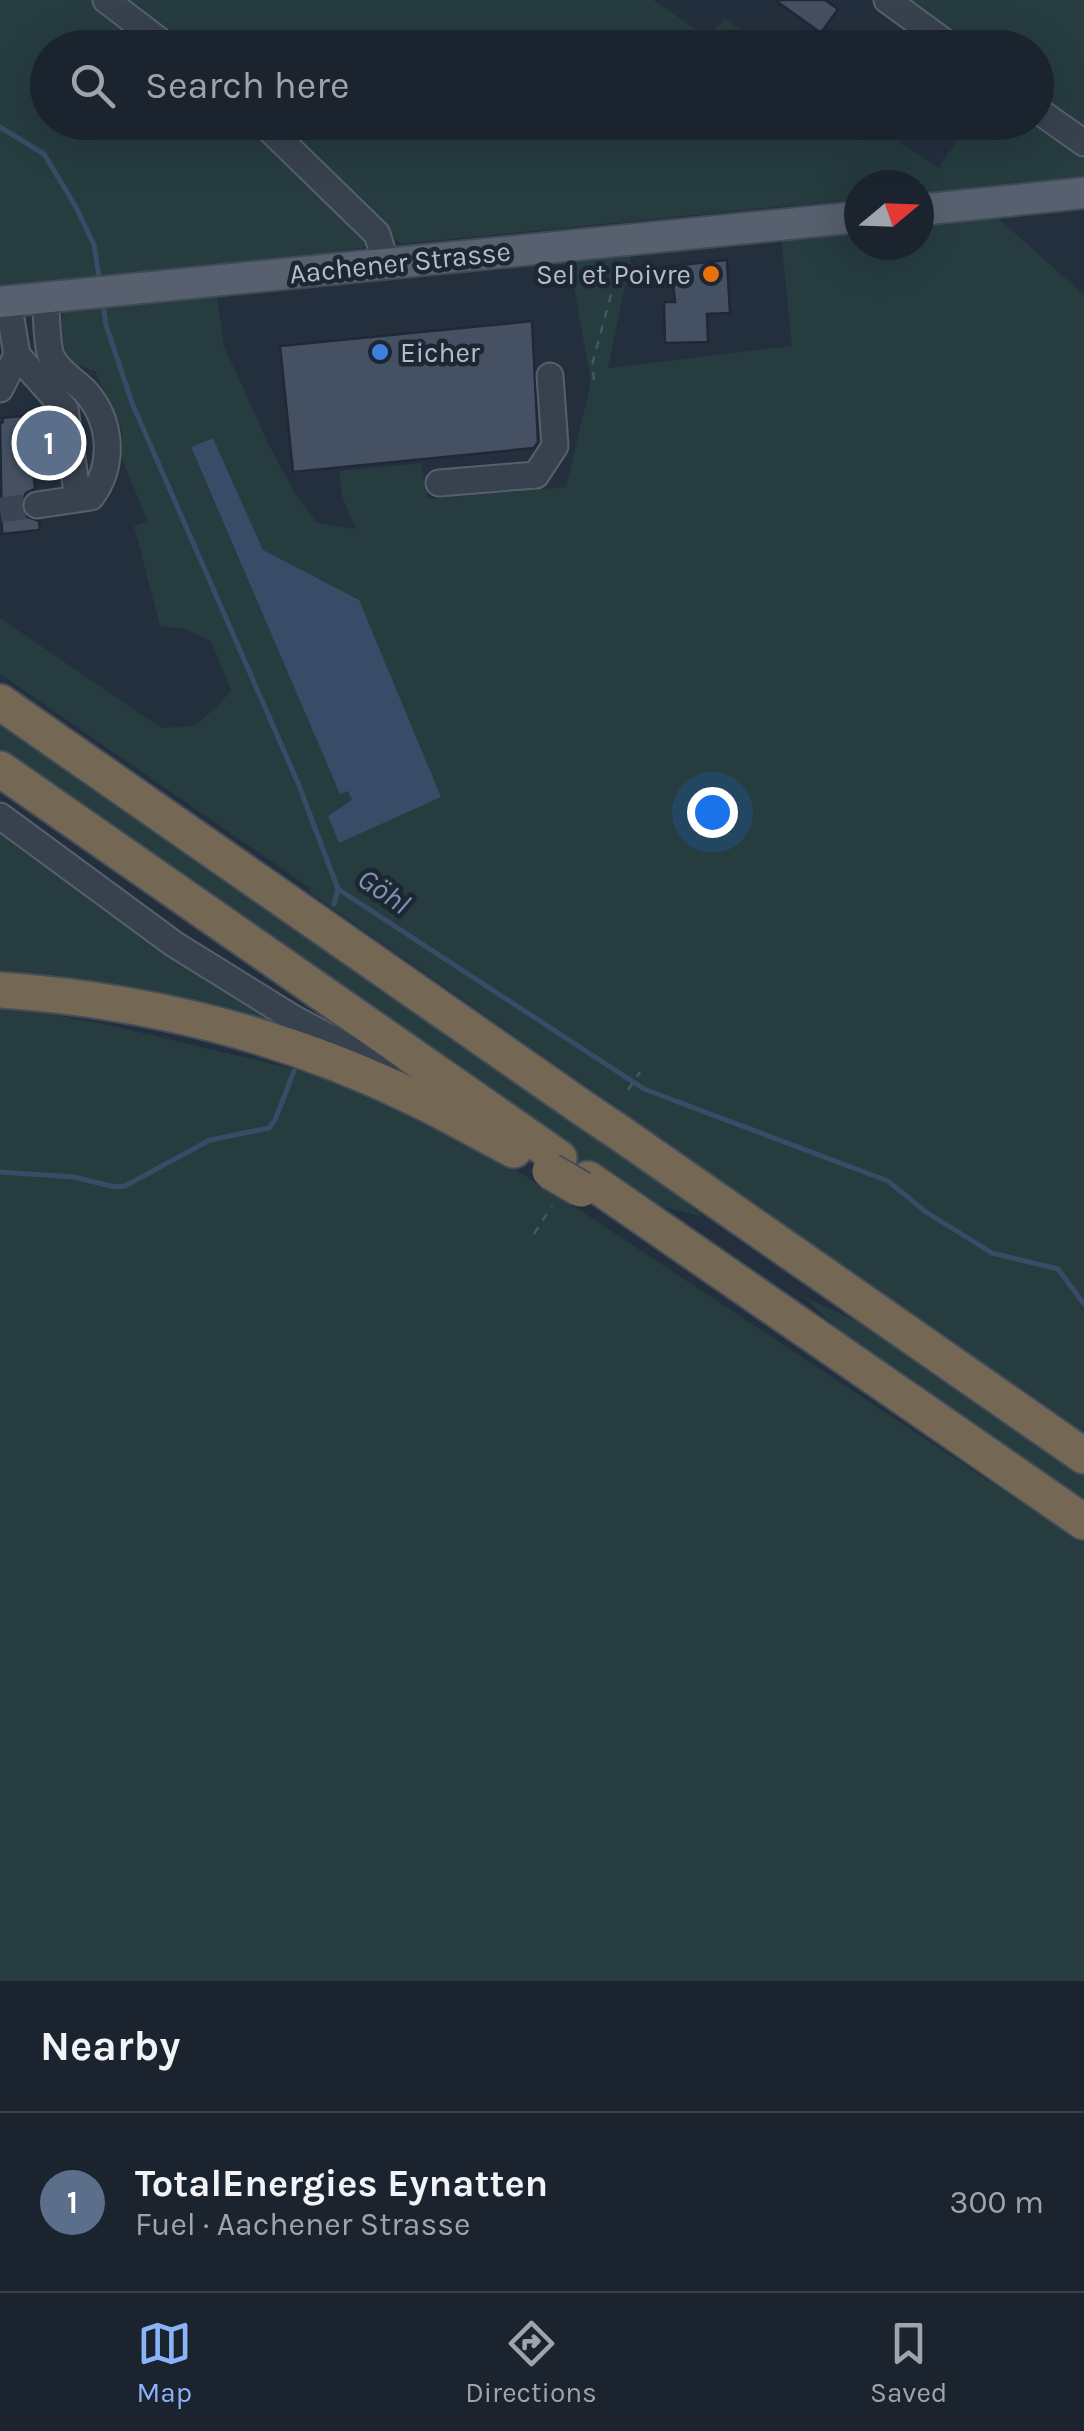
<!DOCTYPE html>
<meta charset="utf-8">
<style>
:root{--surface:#1b232e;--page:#242b36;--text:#f1f3f6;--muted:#a0a4aa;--line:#39404a;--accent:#8ab4f8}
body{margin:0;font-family:Karla,sans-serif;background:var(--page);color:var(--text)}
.compass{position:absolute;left:844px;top:170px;width:90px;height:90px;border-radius:50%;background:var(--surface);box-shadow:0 10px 40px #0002;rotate:71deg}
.you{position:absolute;left:712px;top:812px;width:35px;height:35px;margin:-25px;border:8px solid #fff;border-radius:50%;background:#1a73e8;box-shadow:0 0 0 15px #1a73e833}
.badge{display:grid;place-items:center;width:65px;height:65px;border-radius:50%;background:var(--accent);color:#fff;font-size:32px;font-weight:700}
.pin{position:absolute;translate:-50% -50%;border:5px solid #fff;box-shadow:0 2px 10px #0006}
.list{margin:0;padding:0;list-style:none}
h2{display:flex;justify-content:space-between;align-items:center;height:130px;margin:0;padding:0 40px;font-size:42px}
h2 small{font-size:32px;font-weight:400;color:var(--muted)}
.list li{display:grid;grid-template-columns:65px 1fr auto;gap:30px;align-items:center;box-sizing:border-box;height:180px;padding:0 40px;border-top:2px solid var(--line)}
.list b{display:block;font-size:38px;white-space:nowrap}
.list p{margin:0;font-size:32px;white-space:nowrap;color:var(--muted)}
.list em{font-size:32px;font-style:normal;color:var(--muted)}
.icon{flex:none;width:55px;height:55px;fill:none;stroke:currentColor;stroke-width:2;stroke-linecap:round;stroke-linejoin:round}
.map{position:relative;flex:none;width:1084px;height:1981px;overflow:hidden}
.search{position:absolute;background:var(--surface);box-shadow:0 10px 40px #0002;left:30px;right:30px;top:30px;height:110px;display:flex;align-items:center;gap:25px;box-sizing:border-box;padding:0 35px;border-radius:55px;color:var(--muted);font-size:38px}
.sheet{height:310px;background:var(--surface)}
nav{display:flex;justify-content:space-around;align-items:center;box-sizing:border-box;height:140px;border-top:2px solid var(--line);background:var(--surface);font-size:28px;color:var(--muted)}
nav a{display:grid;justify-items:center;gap:5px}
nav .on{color:var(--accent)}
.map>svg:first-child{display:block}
.green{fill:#263c3f;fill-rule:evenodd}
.water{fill:#394c67}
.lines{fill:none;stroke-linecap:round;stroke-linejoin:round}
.stream{stroke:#394c67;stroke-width:5}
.building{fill:#455162;stroke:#1f2835;stroke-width:2.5}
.minor-tunnel{stroke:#3a4453;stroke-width:25;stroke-dasharray:25 12;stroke-linecap:butt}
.minor-casing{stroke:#565f6c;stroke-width:29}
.major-casing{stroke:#414a57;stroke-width:34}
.highway-casing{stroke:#434c59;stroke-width:39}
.path{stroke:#44595c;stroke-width:2.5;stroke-dasharray:8 8;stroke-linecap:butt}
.minor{stroke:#38414e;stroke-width:25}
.major{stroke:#56606e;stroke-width:30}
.highway{stroke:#746855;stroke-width:35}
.highway-bridge-casing{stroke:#434c59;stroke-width:39;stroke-linecap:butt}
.highway-bridge{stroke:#746855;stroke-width:35}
.food-dot{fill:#e8710a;stroke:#1d2633;stroke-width:4}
.shop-dot{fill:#3f7fe0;stroke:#1d2633;stroke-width:4}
.labels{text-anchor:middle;stroke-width:9;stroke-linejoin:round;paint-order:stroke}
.street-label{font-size:28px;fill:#b4bcc9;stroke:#1d2633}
.poi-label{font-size:28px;fill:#b4bcc9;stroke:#1d2633;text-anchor:end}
.water-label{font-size:30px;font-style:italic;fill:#7c92b1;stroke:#1d2633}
</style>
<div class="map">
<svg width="1084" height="1981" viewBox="0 0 1084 1981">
<rect width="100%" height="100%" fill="#242f3e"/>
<path class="green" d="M0,0H96L157,47L48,48V122L253,123L370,243L362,248L116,281L0,287Z
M120,0H653L707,37L725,19L765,47H186Z
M907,0H1084V128L1037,94L1036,48L973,47Z
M1036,122L1084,154V178L919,194V185H859V199L401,244L272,123H872L938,168L970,123Z
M999,219L1084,295V1434L309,892L310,888L0,674V618L161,728L194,726L219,705L231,690L211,641L185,629L160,626L134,526L148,522L120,454L122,430L95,371L69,362C59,342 54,326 68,307L216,291L224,346L268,443L295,494L317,523L356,529L342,496L339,471L421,463L428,499L566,487L591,382L569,258L632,252L608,368L792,346L781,235L859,228V245H919V224ZM213,438L263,550L440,797L353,800L348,791L340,793L191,448Z
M0,716L632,1156L703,1217L633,1199L0,757Z
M0,827L314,1042L0,981Z
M0,1005L109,1025L323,1076L400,1106L468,1140L581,1211L1084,1544V1981H0Z
M803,1296L902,1343L1084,1468V1512L851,1342Z"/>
<path class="water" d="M213,438L263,550L359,600L441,797L339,843L328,816L352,800L348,791L340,794L191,447Z"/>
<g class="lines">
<path class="stream" d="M0,127L44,154L76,207L94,245L100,283
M103,303L106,325L132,403L298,783L338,889L644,1089L888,1181L926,1212L992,1253L1058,1269L1084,1304
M334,904L338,889
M0,1172L74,1177L115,1187L125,1186L210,1140L269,1128L275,1120L294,1071"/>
</g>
<path class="building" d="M775,0H825L838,9L821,33Z
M727,260L730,313L707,314L708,342L665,343L664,302H675L671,266Z
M532,321L538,442L534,448L293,472L280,346Z
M40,414V418L50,417L57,465L33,468L35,489L26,493L21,506L25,516L39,521L40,530L2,534L0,423L3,422L2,418Z"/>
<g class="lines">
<path class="minor-tunnel" d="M0,510L37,505"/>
<defs>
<path id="minor" d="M106,0L169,48
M887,0L953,48
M1036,109L1084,143
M262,122L377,234L386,263
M8,301L17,355L65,409L78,499
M0,389L17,355
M439,483L536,475L555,446L550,376
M37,505L91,497C115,465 112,421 85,391C74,380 59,372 52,358C46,346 47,312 45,297
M0,816L174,944L293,1018L372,1060L386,1073"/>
<path id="major" d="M919,210L1084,193
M0,302L859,217"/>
<path id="highway" d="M0,702L590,1113
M0,769L559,1158
M0,990C142,1000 284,1034 413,1097C447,1113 481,1133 514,1150
M620,1133L1084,1456
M588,1179L1084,1522"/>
</defs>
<use href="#minor" class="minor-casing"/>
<use href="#major" class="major-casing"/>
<use href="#highway" class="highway-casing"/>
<path class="path" d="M594,380L592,365L619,265
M628,1090L640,1072
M534,1234L552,1206"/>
<use href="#minor" class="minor"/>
<use href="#major" class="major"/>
<use href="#highway" class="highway"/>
<defs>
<path id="highway-bridge" d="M590,1113L620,1133
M550,1171L581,1189"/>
</defs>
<use href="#highway-bridge" class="highway-bridge-casing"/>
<use href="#highway-bridge" class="highway-bridge"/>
</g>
<circle class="food-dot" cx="711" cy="274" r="10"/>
<circle class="shop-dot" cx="380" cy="352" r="10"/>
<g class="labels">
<g class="street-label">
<text transform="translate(400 262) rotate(-6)" y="10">Aachener Strasse</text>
</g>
<g class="poi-label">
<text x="691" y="284">Sel et Poivre</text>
<text x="400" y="362" text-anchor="start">Eicher</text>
</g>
<g class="water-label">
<text transform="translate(384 891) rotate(35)" y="10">Göhl</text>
</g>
</g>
</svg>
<svg class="compass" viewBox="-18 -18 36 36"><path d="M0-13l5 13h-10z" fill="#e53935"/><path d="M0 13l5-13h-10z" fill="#a0a4aa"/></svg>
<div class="you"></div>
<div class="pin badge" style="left:49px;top:443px;background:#5c6f8a">1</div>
<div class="search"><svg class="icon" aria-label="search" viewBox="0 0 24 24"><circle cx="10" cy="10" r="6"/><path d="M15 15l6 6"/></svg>Search here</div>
</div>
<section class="sheet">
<h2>Nearby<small></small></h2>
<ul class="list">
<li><span class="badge" style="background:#5c6f8a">1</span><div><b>TotalEnergies Eynatten</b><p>Fuel · Aachener Strasse</p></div><em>300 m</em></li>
</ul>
</section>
<nav>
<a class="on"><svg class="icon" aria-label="map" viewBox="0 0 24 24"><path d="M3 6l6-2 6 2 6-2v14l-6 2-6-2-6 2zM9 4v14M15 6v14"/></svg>Map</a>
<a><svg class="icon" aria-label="directions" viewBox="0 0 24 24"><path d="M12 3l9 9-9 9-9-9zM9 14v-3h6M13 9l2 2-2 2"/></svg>Directions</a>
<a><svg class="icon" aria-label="saved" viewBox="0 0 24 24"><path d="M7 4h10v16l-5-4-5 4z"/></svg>Saved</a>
</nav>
